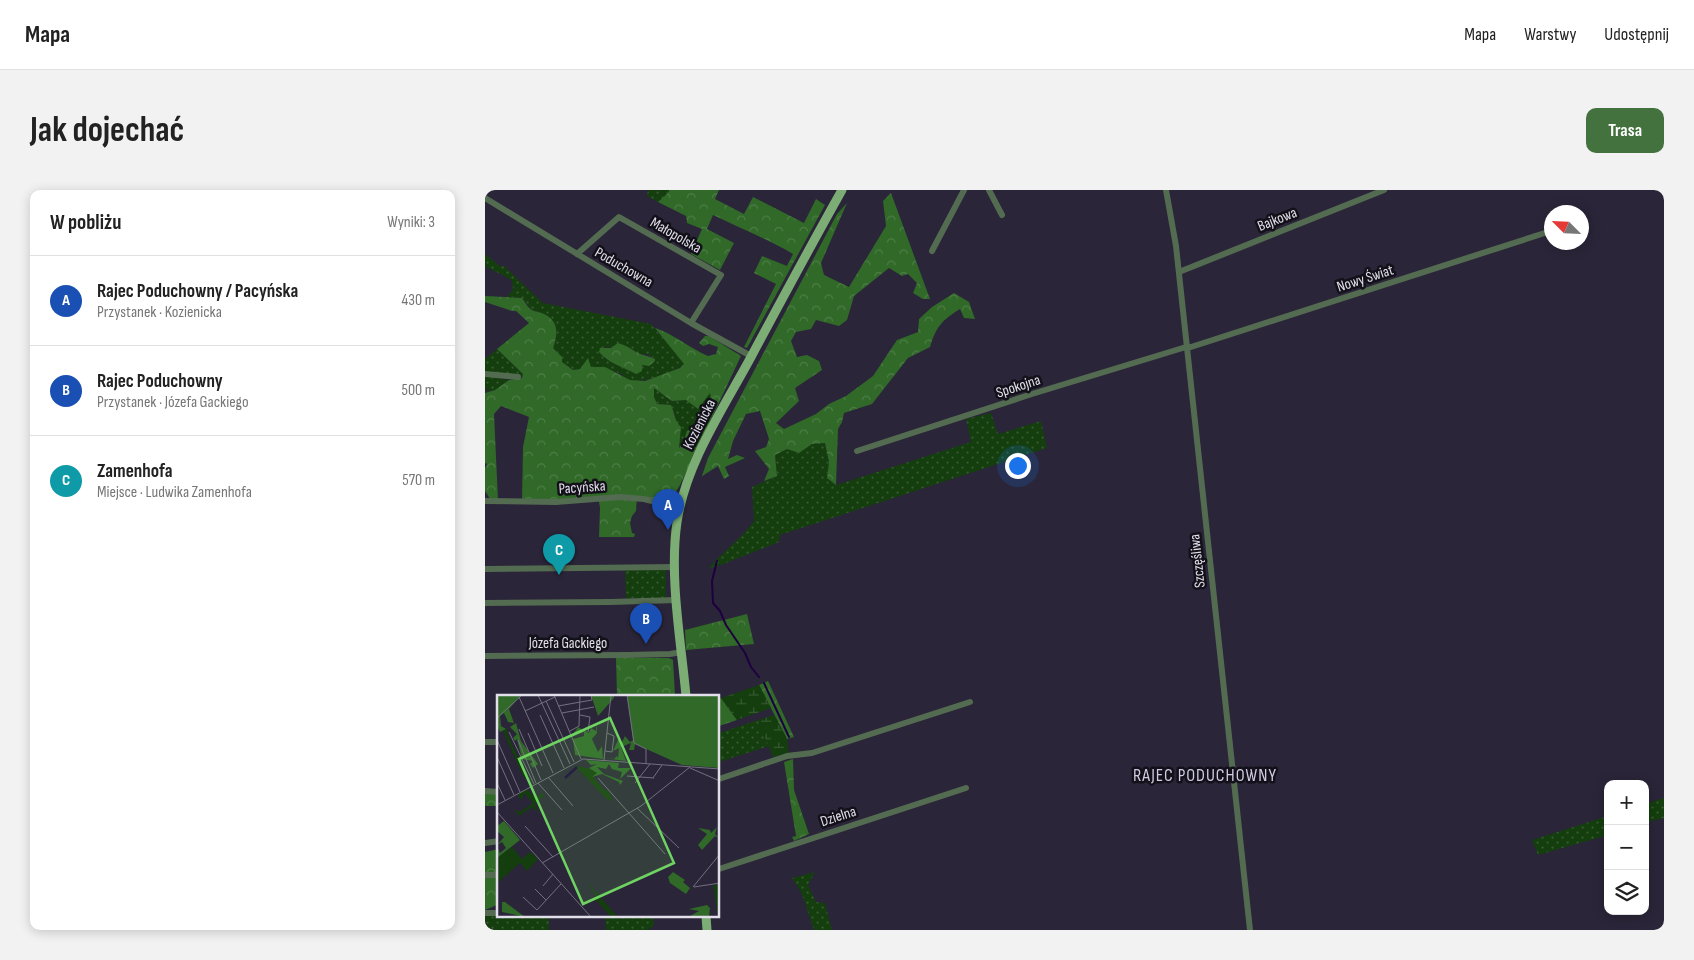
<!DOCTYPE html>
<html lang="pl">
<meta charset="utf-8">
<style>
:root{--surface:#fff;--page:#f2f2f2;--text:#222;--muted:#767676;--line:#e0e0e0;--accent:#44723e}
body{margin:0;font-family:"Sofia Sans Condensed",sans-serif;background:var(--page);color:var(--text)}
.controls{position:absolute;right:15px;bottom:15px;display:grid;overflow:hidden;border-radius:10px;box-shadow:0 2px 12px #0003}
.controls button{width:45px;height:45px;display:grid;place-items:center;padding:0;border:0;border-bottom:1px solid var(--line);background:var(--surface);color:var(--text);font:25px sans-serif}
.compass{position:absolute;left:1059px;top:15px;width:45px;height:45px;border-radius:50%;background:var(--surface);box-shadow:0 2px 12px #0003;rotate:294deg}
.you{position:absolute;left:532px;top:275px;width:18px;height:18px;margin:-12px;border:4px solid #fff;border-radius:50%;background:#1a73e8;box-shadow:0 0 0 8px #1a73e833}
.badge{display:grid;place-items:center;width:32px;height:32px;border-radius:50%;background:var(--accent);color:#fff;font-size:16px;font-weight:700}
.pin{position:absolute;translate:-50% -41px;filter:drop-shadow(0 1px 2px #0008)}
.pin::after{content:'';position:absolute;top:26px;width:18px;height:15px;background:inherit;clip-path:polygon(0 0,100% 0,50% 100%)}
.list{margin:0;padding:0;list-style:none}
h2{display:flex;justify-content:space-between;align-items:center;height:65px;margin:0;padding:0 20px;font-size:21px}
h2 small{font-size:16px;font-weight:400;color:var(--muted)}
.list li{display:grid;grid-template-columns:32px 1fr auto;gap:15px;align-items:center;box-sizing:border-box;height:90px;padding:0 20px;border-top:1px solid var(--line)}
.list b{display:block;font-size:19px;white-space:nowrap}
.list p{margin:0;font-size:16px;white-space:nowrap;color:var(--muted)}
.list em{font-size:16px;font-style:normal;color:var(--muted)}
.icon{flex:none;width:28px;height:28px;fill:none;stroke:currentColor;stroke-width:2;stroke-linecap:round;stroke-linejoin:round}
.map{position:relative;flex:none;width:1179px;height:740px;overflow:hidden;border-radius:10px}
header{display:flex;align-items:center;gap:30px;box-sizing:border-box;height:70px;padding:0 25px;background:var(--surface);border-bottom:1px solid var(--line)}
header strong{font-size:24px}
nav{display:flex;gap:28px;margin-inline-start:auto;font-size:18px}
.intro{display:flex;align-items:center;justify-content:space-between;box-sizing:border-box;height:120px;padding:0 30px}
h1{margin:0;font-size:35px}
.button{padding:12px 22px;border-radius:10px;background:var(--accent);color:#fff;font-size:18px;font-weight:700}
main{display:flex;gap:30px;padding:0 30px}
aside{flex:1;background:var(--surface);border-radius:10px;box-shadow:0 2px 12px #0003}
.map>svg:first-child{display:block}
.grass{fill:url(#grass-dots);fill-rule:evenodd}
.forest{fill:url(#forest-crowns);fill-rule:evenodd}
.wetland{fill:url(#wetland-marsh)}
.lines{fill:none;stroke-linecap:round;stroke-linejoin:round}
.stream{stroke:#1d0040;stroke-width:2}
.minor{stroke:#536b50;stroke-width:6}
.major{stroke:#7cad74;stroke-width:9}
.labels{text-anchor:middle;stroke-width:5;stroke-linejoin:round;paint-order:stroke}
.street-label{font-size:15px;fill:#e2dfeb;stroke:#121018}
.quarter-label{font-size:18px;letter-spacing:1px;fill:#d1cbe3;stroke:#121018}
.inset-river{fill:none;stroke:#1d0040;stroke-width:2.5}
.inset-road{fill:none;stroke:#746f80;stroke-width:1}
.view{fill:#6ed360;fill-opacity:0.15;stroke:#6ed360;stroke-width:2.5}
.inset-edge{fill:none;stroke:#e2dfeb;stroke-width:2.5}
</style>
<header>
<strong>Mapa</strong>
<nav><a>Mapa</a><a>Warstwy</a><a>Udostępnij</a></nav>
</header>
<div class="intro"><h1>Jak dojechać</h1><a class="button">Trasa</a></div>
<main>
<aside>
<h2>W pobliżu<small>Wyniki: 3</small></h2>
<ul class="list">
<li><span class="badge" style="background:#1a4fb4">A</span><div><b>Rajec Poduchowny / Pacyńska</b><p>Przystanek · Kozienicka</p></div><em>430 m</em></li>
<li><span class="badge" style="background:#1a4fb4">B</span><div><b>Rajec Poduchowny</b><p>Przystanek · Józefa Gackiego</p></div><em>500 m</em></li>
<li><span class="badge" style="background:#0f9aa8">C</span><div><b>Zamenhofa</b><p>Miejsce · Ludwika Zamenhofa</p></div><em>570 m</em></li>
</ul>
</aside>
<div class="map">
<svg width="1179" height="740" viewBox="0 0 1179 740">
<defs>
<pattern id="grass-dots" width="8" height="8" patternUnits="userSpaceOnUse" patternTransform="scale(1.25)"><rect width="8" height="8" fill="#143e0e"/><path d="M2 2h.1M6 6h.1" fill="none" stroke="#365931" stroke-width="1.8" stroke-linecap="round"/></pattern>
<pattern id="forest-crowns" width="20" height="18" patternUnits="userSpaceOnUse" patternTransform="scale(1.25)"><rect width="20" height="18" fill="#306928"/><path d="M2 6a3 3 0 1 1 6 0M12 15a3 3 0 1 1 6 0" fill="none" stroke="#4e7e47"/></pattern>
<pattern id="wetland-marsh" width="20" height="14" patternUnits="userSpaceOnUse" patternTransform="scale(1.25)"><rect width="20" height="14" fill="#143e0e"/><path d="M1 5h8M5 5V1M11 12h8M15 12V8" fill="none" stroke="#365931"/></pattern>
</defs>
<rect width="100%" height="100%" fill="#2a2538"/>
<path class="grass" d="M163,0H184V2L173,12L162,6Z
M0,64L16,77L18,75L58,113L166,134L200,174C189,182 158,194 144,190C141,188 138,185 134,183C119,177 104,177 88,180L77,172L76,167L68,158L57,123L47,120L37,108L22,107L28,99L27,91C19,84 9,82 0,76ZM120,157L147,159L153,164H162L170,169V171L157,175L151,184L118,167Z
M12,159L38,184V186L0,182V169Z
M0,186L24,190L10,200L0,202L3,200L0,197Z
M168,197L187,211L201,210L213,218L225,203L226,206L220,230L215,235L202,241L198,253L193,258C195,246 192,227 186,215L172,214L169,207Z
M506,223L513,244L556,231L562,258L295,345L294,352L233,376L223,378L260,342L269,331L267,297L292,286L290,265L302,259L314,263L327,254L340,253L344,272L342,288L351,295L486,252L481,229Z
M140,380H181V408H141Z
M273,530L284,556L234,572V543Z
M1179,608V630L1178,628L1160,633V614Z
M1123,626V645L1053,665L1047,650Z
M330,682L323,695L331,712L340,713L347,740H329L316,702L307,688Z
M0,725L64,726V740H0Z
M120,726H168L169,735L163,740H121Z"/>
<path class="forest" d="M184,0H234L230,9L259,24L268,7L319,33L331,9L340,15L262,158L259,157L291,94L269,83L277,66L302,76L308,64C282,49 255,38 228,25L222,39L249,53L235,80L206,64L217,39L202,33L201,26L173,12L184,2Z
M406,3L445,109H438L428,103L432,93L423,84L417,86L404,78L369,106L362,130L354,136L331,130L326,139L311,142L306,151L312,167L322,165L334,171L337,180L310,198L314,211L291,233L299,239L331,224L344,214L361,206L388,186L412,150L433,142L434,129L447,117L469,103L484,112L490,129L479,128L475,119C457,130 451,137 445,157L423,168L387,214L359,223L357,232L353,239L351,295L342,288L344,272L340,253L327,254L314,263L302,259L290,265L292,286L279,291L284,279L270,261L281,257L284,249L275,221L261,224L248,251L243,269L252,265L260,268L240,277L244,286L239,289L233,276L217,286L223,268L352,24L362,13L336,73L339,85L364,97L401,36L398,11Z
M0,106L37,108C40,112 43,118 47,120C51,122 55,122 59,124C74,131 73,144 68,158L77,167V172L88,180L95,179L103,168L106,177H120L145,190L160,191L195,178L199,174L170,138C189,144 204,158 223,166L231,164L233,157L224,154L218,156L214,153L220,146H224L256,166L195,295L187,308L181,313L152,306L151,321L147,326L145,333L147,343L150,344L149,347H114L115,318L113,306L71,310H37L38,257L44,227L16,216L9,224L13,310L5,309L0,301V278L2,274L0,273V203L10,200L24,190L37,188L38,184L12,159L44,133L31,121H27L0,112ZM169,198L187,211L201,210L213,219L225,203C227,212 224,227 216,233C212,237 207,238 202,241L198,253L194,258L196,237C189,230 190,224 186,215L172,214L169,207Z
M133,153C140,155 145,158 151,162C156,165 164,166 170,169V171L164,176L157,175V181L151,184C138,177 123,173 114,162L115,158H126Z
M262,424L269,454L201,460L200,440Z
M131,468H184L188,470L190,506H132Z
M283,491L309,547L302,549L274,495Z
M236,508L252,530L234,536V509Z
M308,569L309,600L324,644L309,651L307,647L311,646L299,572Z
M0,603L14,604V616H0Z
M14,659V712L12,715L0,720V662Z"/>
<path class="wetland" d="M274,495L286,518L252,530L236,508Z
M289,525L302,549L304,563L288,567L273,530Z"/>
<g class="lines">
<path class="stream" d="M232,371L227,391L228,413L235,421L241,435L260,463L266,477L274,487
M279,493L304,547"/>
<path class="minor" d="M504,0L517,25
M681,0L691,56L765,740
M0,8L206,133L266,166
M447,61L479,0
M92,64L134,27L236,85L206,133
M694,82L899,0
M0,184L33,187
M372,261L547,204L701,157H706L1066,41
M0,311L71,312L135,307L159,309L195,318
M0,379L190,377
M0,413L125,412L192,410
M0,466L143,465L185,464L197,462
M0,552H14
M234,589L302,566L327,563L485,512
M0,601L14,602
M0,653L14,651
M234,679L481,598
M0,685H14
M0,723H14"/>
<path class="major" d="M201,506C196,451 184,387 192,332C201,273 238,219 266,167C296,111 326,55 357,0
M221,726L222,740"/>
</g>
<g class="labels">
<g class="street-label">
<text transform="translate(792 29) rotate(-22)" y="5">Bajkowa</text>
<text transform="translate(191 45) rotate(30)" y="5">Małopolska</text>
<text transform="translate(139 77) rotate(30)" y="5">Poduchowna</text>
<text transform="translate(880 88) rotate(-18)" y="5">Nowy Świat</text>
<text transform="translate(533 196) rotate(-18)" y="5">Spokojna</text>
<text transform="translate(214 234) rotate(-63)" y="5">Kozienicka</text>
<text transform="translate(97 297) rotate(-4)" y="5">Pacyńska</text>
<text transform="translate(712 371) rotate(-96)" y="5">Szczęśliwa</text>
<text x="83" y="458">Józefa Gackiego</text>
<text transform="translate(353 626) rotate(-18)" y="5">Dzielna</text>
</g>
<g class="quarter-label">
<text x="720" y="591">RAJEC PODUCHOWNY</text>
</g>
</g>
<g transform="translate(12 505)">
<rect width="222" height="222" fill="#2a2538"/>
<path d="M11,33L10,38L31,84L26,81L6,36ZM78,71L97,74L100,79L96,82L108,96L111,95L115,104L112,106ZM30,94L39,104L45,98L47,101L38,108L40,117L35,112L22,121L17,114L23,117L36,108L27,98L25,105L20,100ZM15,152L25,164L33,157L41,164L30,176L23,168L0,188V163ZM90,187L121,222H114L98,204L100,202ZM222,189V222H221L216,190Z" fill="#143e0e"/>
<path d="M0,0H24L12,14L17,28L11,27L7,18L3,21L4,31L9,34L3,37L0,31ZM94,0H117V3L101,21ZM130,0H222V73L185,70L138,49L137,55H132L134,48L124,52L129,66L107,63L117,64L120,61L121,64L122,53L116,56L121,45L125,47L128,41L133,47L136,45ZM99,26L100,38L95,44L101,57L105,51L106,64L78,60L76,44L87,41V37L75,42L76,39L81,32L92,38L94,33L99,36ZM19,28L24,46L41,69L36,73L33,69L36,66L25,64L20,44L18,46L16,43L20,39L13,32ZM89,65L122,68L121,73H134L123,84L125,77L115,74L112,69L109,74L100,72L107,79L126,86L123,90L122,87L105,79L95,82L100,78L92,73L100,69L94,70ZM7,126L23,145L0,163V151L3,158L9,153L5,147L0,150L7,142L0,136V131ZM220,132L218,139L222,143L218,141L205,155L201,150L210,139L201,133L213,135L214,138ZM176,177L188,185L186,187L193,193L189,199L173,188L171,182ZM5,207H8L28,222L5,217ZM210,210L213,213L212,222L193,221L202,216L192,214Z" fill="#306928"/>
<path class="inset-river" d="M68,83L80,72"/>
<path class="inset-road" d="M41,0L73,69M57,0L84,64M130,0L137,48L149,54V68M22,2L56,78M49,6L77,67M61,11L95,5L94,0M28,16L58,2M65,18L97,12M43,20L67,73M83,20L93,22L91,37M0,23L25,0M22,34L44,85M73,36L82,31L83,0M12,37L37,89M31,38L45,71M0,45L23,97M21,45L39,88M108,56L115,57L117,41L110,38M0,62L17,100M107,65L114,0M193,73L223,86M130,81L157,83M51,82L76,111M101,83L168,159M156,83L165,70M0,88L8,105M41,88L65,115M138,88L153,69M0,110L86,64L223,74M140,113L182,153M0,117L94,222M28,131L56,162M45,168L144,111L193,72M46,191L56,179M196,192L223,159M197,192L223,188M38,194L49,205M26,202L40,215L64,189"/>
<path class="view" d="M113,23L177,168L86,209L22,64Z"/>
<rect width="222" height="222" class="inset-edge"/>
</g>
</svg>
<div class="controls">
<button>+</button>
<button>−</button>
<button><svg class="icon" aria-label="layers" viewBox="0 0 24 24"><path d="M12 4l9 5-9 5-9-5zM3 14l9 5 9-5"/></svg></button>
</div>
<svg class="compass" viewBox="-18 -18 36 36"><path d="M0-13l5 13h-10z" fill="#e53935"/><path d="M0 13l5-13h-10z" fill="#767676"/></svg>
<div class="you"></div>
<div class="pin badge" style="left:183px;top:340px;background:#1a4fb4">A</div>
<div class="pin badge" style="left:161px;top:454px;background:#1a4fb4">B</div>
<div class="pin badge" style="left:74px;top:385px;background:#0f9aa8">C</div>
</div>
</main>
